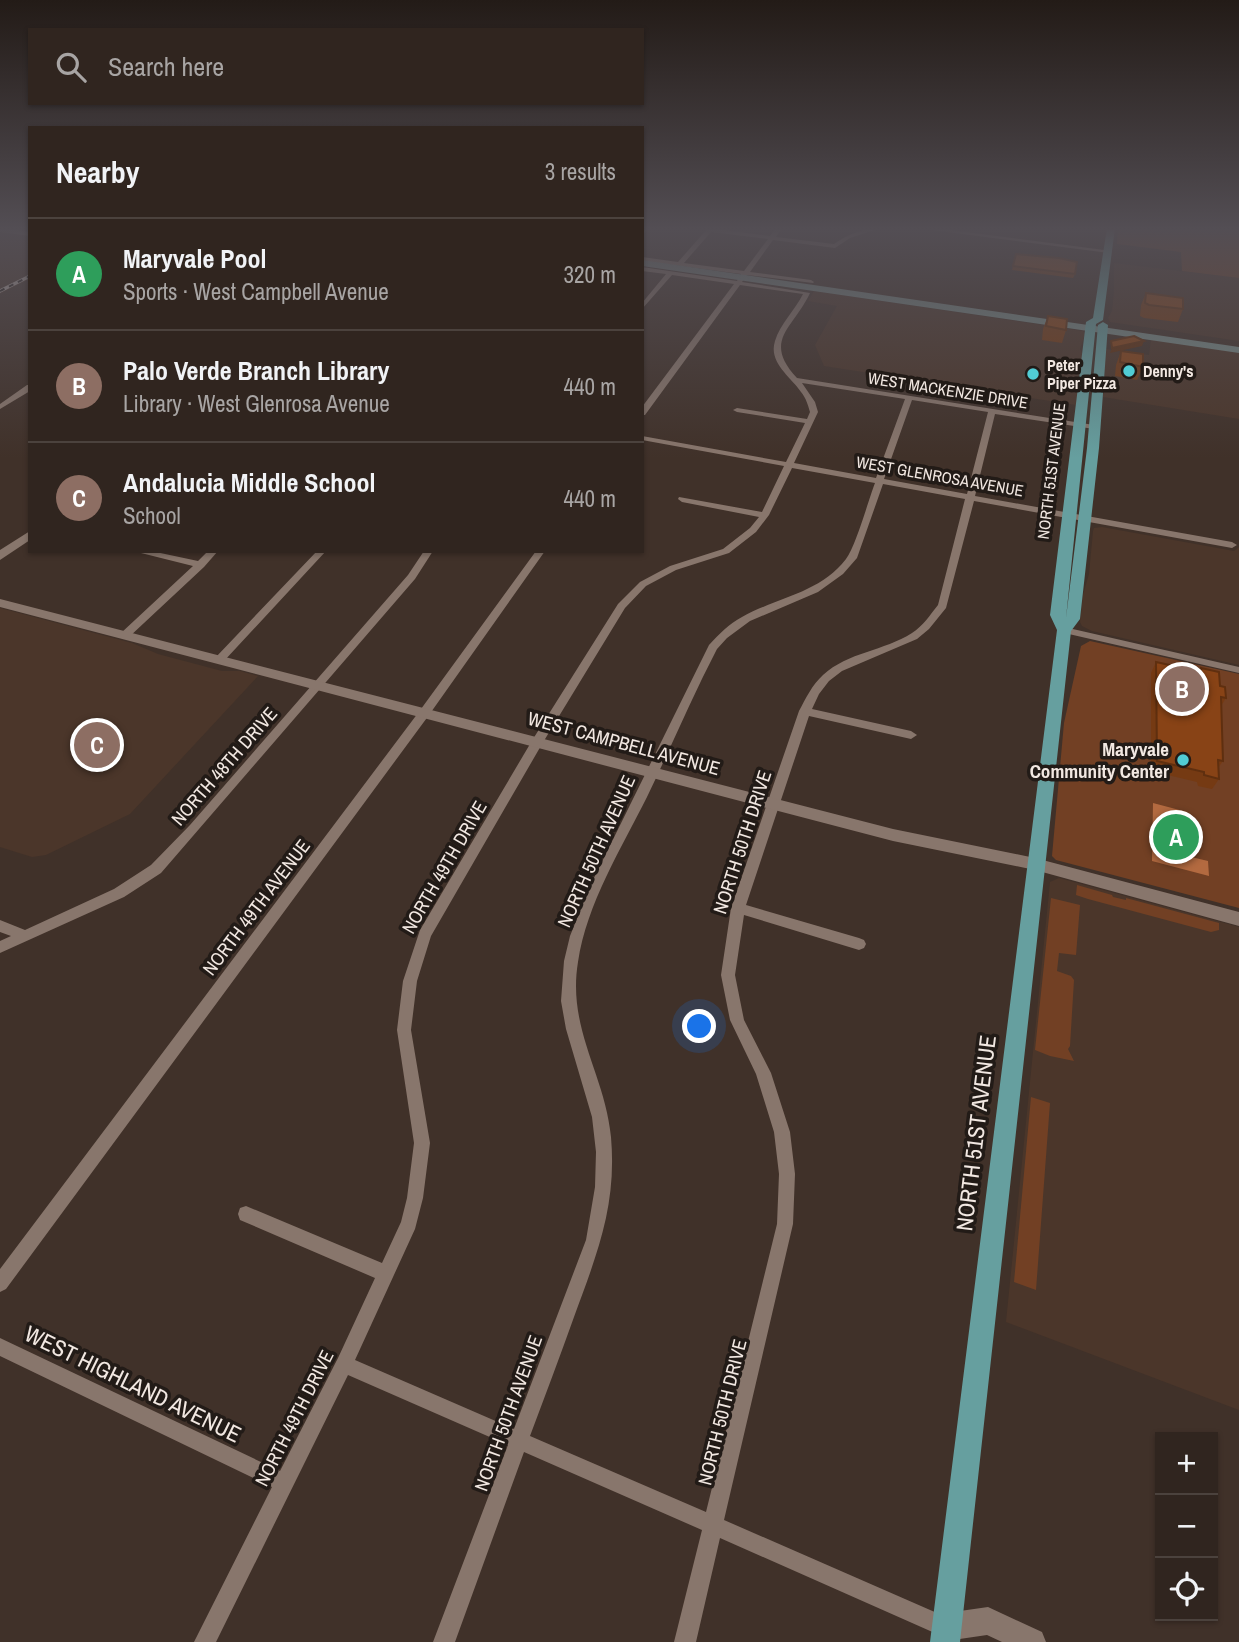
<!DOCTYPE html>
<meta charset="utf-8">
<style>
:root{--surface:#30251f;--page:#382d28;--text:#f1f3f6;--muted:#a8a5a4;--line:#4b423d;--accent:#8abfa5}
body{margin:0;font-family:"Archivo Narrow",sans-serif;background:var(--page);color:var(--text)}
.controls{position:absolute;right:21px;bottom:21px;display:grid;overflow:hidden;border-radius:0px;box-shadow:0 2px 5px #0004}
.controls button{width:63px;height:63px;display:grid;place-items:center;padding:0;border:0;border-bottom:2px solid var(--line);background:var(--surface);color:var(--text);font:35px sans-serif}
.you{position:absolute;left:700px;top:1027px;width:24px;height:24px;margin:-18px;border:5px solid #fff;border-radius:50%;background:#1a73e8;box-shadow:0 0 0 10px #1a73e833}
.badge{display:grid;place-items:center;width:46px;height:46px;border-radius:50%;background:var(--accent);color:#fff;font-size:23px;font-weight:700}
.pin{position:absolute;translate:-50% -50%;border:4px solid #fff;box-shadow:0 2px 7px #0006}
.list{margin:0;padding:0;list-style:none}
h2{display:flex;justify-content:space-between;align-items:center;height:91px;margin:0;padding:0 28px;font-size:30px}
h2 small{font-size:23px;font-weight:400;color:var(--muted)}
.list li{display:grid;grid-template-columns:46px 1fr auto;gap:21px;align-items:center;box-sizing:border-box;height:112px;padding:0 28px;border-top:2px solid var(--line)}
.list b{display:block;font-size:26px;white-space:nowrap}
.list p{margin:0;font-size:23px;white-space:nowrap;color:var(--muted)}
.list em{font-size:23px;font-style:normal;color:var(--muted)}
.icon{flex:none;width:38px;height:38px;fill:none;stroke:currentColor;stroke-width:2;stroke-linecap:round;stroke-linejoin:round}
.map{position:relative;flex:none;width:1239px;height:1642px;overflow:hidden}
.search{position:absolute;background:var(--surface);box-shadow:0 2px 5px #0004;left:28px;top:28px;width:616px;height:77px;display:flex;align-items:center;gap:18px;box-sizing:border-box;padding:0 24px;border-radius:0px;color:var(--muted);font-size:26px}
.panel{position:absolute;background:var(--surface);box-shadow:0 2px 5px #0004;left:28px;top:126px;width:616px;height:427px;border-radius:0px}
.map>svg:first-child{display:block}
.built{fill:#4b362a}
.green{fill:#724024}
.water{fill:#b36a40}
.lines{fill:none;stroke-linecap:round;stroke-linejoin:round}
.minor{fill:#88766c;fill-rule:evenodd}
.tertiary{fill:#88766c;fill-rule:evenodd}
.secondary{fill:#778a86;fill-rule:evenodd}
.primary{fill:#669f9f;fill-rule:evenodd}
.rail-casing{stroke:#cabfb9;stroke-width:3.5}
.rail{stroke:#221b17;stroke-width:2;stroke-dasharray:5;stroke-linecap:butt}
.wall{fill:#753a13}
.shaded-wall{fill:#5f2f0f}
.building{fill:#884316;stroke:#5f2f0f;stroke-width:2}
.poi-dot{fill:#51ccd4;stroke:#221b17;stroke-width:2.5}
.labels{text-anchor:middle;stroke-width:7;stroke-linejoin:round;paint-order:stroke}
.far-poi-label{font-size:16px;font-weight:bold;fill:#f2e8e2;stroke:#221b17;text-anchor:start}
.far-street-label{font-size:16px;fill:#f2e8e2;stroke:#221b17}
.street-label{font-size:19px;fill:#f2e8e2;stroke:#221b17}
.poi-label{font-size:19px;font-weight:bold;fill:#f2e8e2;stroke:#221b17;text-anchor:end}
.near-street-label{font-size:23px;fill:#f2e8e2;stroke:#221b17}
</style>
<div class="map">
<svg width="1239" height="1642" viewBox="0 0 1239 1642">
<rect width="100%" height="100%" fill="#403129"/>
<path class="built" d="M0,228L30,231V279L0,294Z
M1114,263L1239,278V341L1110,322L1108,318L1112,311L1114,291Z
M814,291L1083,331L1085,334L1080,349L1083,355L1076,405L824,366L815,345L837,306L808,301Z
M1151,339L1239,352V419L1103,397L1106,349L1149,355Z
M1102,527L1234,551L1239,547V665L1092,631L1082,626L1080,622L1083,595L1089,574L1093,531L1094,528Z
M0,608L132,643L158,654L222,671H240L258,676L130,814L46,855L32,857L0,847Z
M1059,878L1239,927V1410L1006,1322L1050,882Z"/>
<path class="green" d="M1118,228H1239V278L1182,271L1181,252L1117,244Z
M1090,641L1239,674V908L1056,860L1052,856L1064,723L1081,646Z
M1077,885L1112,895L1113,897L1126,900V898L1219,923V930L1211,932L1088,899L1076,895Z
M1051,898L1080,905L1076,955L1059,953L1057,971L1071,976L1074,980L1070,1046L1068,1049L1074,1061L1050,1056L1035,1050Z
M1031,1097L1050,1103L1036,1290L1014,1282Z"/>
<path class="water" d="M1153,803L1187,812V856L1208,861L1209,876L1152,861Z"/>
<g class="lines">
<path class="minor" d="M0,228L30,232V236L0,232Z
M643,228H650L642,235V229Z
M708,228L770,236L776,228H782L776,237L834,244C848,234 864,228 881,228L850,238L835,248L773,240L750,272L811,280L814,282L813,283L747,275L742,282L810,293C793,329 762,340 797,378L1094,425L1098,427L1094,429L995,414L975,496L1232,542L1237,545L1232,548L974,501L946,608L929,629L917,639L842,671L829,681L819,694L812,709L911,731L917,735L911,739L809,716L746,905L859,938L864,940L866,944L864,948L859,950L744,915L735,975L744,1020L771,1073L790,1132L795,1174L793,1224L724,1520L953,1620L957,1627L953,1634L946,1638L720,1538L696,1642H674L702,1530L524,1452L455,1642H433L508,1445L348,1375L216,1642H194L272,1487L0,1356V1338L280,1471L338,1358L375,1278L240,1220L238,1214L240,1208L246,1206L382,1263L401,1222L407,1198L414,1143L397,1030L403,981L420,930L533,739L618,604L640,582L670,566L723,549L750,528L759,517L682,502L678,499L679,497L762,512L784,466L642,440V436L786,462L805,423L737,412L733,410L737,408L807,419L810,412C808,405 806,398 801,392C791,377 768,363 775,341C780,324 795,310 803,294L740,285L645,415H642V407L734,284L672,275L642,309V303L666,274L642,271V267L737,281L741,274L642,261V257L678,262ZM711,232L768,239L744,271L684,263ZM802,383L905,399L876,478L794,463L818,412L815,402ZM912,400L988,412L967,494L884,479ZM792,468L875,483C868,501 856,546 846,559C820,593 778,597 742,617C729,624 719,634 709,645L590,886L570,936L564,961L561,1001L566,1029L592,1117L596,1152L595,1187L586,1240L514,1429L355,1360L415,1229L423,1198L430,1143L411,1030L417,981L431,936L542,744L625,608L646,586L676,570L729,553L756,532L769,515ZM883,484L965,499L938,605C930,615 923,626 912,633C884,651 848,652 823,675C812,685 806,698 799,711L731,908L721,975L730,1020L756,1074L774,1132L779,1174L777,1224L706,1512L530,1436C545,1396 560,1356 574,1317C597,1254 617,1206 611,1137C605,1074 567,1029 578,962C587,903 621,849 647,797C671,747 692,697 717,649L727,638L750,621L818,592L843,574L857,558Z
M916,228H935L1112,251L1109,253Z
M27,385H30V391L0,409V404Z
M133,551H151L198,561L208,551H218L204,567L129,637L125,638L120,635L121,633L193,566Z
M317,551H326L224,661H216L215,659L216,657Z
M424,551H433L415,579L161,873L124,897L0,953V941L11,936L0,932V920L25,930L114,889L151,865L190,825L408,575Z
M536,551H545L429,715L6,1289L0,1292V1269L421,709Z
M1064,627L1239,667V673L1060,632L1059,630Z"/>
<path class="tertiary" d="M30,531V540L0,560V550Z
M0,599L893,829L1035,858L1239,912V926L1035,870L893,841L0,607Z
M988,1607L1042,1632L1046,1642H1002L987,1635L946,1641L936,1637L932,1627L936,1617L946,1613Z"/>
<path class="secondary" d="M642,260L1239,347V353L642,266Z"/>
<path class="primary" d="M1107,228H1115L1103,320L1096,324L1066,618L1087,448L1098,325L1103,322L1108,325L1099,448L1080,619L1071,631L960,1642H930L1057,630L1050,615L1086,322L1093,318Z"/>
<defs>
<path id="rail" d="M0,291L30,276"/>
</defs>
<use href="#rail" class="rail-casing"/>
<use href="#rail" class="rail"/>
</g>
<path class="wall" d="M1016,254L1075,274L1073,278L1012,270Z
M1146,293L1183,309L1178,322L1144,318L1140,316L1141,305Z
M1048,316L1066,330L1062,343L1042,340L1043,329Z
M1121,351L1143,367L1137,380L1115,376L1116,365Z
M1156,662L1199,671L1201,668L1220,686L1226,698L1221,706L1223,761L1218,768L1219,779L1212,789L1198,786L1197,782L1151,771V673Z"/>
<path class="shaded-wall" d="M1144,341L1142,346L1110,353L1112,348Z"/>
<path class="building" d="M1016,254L1059,258L1077,262L1075,274L1013,266Z
M1146,293L1183,298V309L1149,305L1145,303Z
M1048,316L1067,319L1066,330L1046,326Z
M1134,336L1144,341L1112,348L1111,341Z
M1121,351L1143,354V367L1120,362Z
M1156,662L1201,672V668L1219,672L1220,686L1225,687L1226,698L1221,697L1223,761L1218,760L1219,779L1204,775V772L1157,761Z"/>
<linearGradient id="sky" x2="0" y2="1"><stop stop-color="#231b17"/><stop offset="0.5" stop-color="#534e54"/><stop offset="1" stop-color="#534e54" stop-opacity="0"/></linearGradient>
<rect width="1239" height="458" fill="url(#sky)"/>
<g class="poi-dot">
<circle cx="1129" cy="371" r="7"/>
<circle cx="1033" cy="374" r="7"/>
<circle cx="1183" cy="760" r="7"/>
</g>
<g class="labels">
<g class="far-poi-label">
<text x="1047" y="371">Peter<tspan x="1047" dy="18">Piper Pizza</tspan></text>
<text x="1143" y="377">Denny's</text>
</g>
<g class="far-street-label">
<text transform="translate(948 390) rotate(9)" y="6">WEST MACKENZIE DRIVE</text>
<text transform="translate(1051 471) rotate(-83)" y="6">NORTH 51ST AVENUE</text>
<text transform="translate(940 476) rotate(10)" y="6">WEST GLENROSA AVENUE</text>
</g>
<g class="street-label">
<text transform="translate(624 743) rotate(15)" y="7">WEST CAMPBELL AVENUE</text>
<text transform="translate(224 766) rotate(-49)" y="7">NORTH 48TH DRIVE</text>
<text transform="translate(742 842) rotate(-72)" y="7">NORTH 50TH DRIVE</text>
<text transform="translate(596 851) rotate(-66)" y="7">NORTH 50TH AVENUE</text>
<text transform="translate(444 867) rotate(-60)" y="7">NORTH 49TH DRIVE</text>
<text transform="translate(256 907) rotate(-53)" y="7">NORTH 49TH AVENUE</text>
<text transform="translate(722 1412) rotate(-76)" y="7">NORTH 50TH DRIVE</text>
<text transform="translate(508 1413) rotate(-70)" y="7">NORTH 50TH AVENUE</text>
<text transform="translate(294 1418) rotate(-63)" y="7">NORTH 49TH DRIVE</text>
</g>
<g class="poi-label">
<text x="1169" y="756">Maryvale<tspan x="1169" dy="22">Community Center</tspan></text>
</g>
<g class="near-street-label">
<text transform="translate(976 1133) rotate(-83)" y="8">NORTH 51ST AVENUE</text>
<text transform="translate(133 1384) rotate(26)" y="8">WEST HIGHLAND AVENUE</text>
</g>
</g>
</svg>
<div class="controls">
<button>+</button>
<button>−</button>
<button><svg class="icon" aria-label="locate" viewBox="0 0 24 24"><circle cx="12" cy="12" r="6"/><path d="M12 2v4M12 18v4M2 12h4M18 12h4"/></svg></button>
</div>
<div class="you"></div>
<div class="pin badge" style="left:1176px;top:837px;background:#2e9e5b">A</div>
<div class="pin badge" style="left:1182px;top:689px;background:#8d6e63">B</div>
<div class="pin badge" style="left:97px;top:745px;background:#8d6e63">C</div>
<div class="search"><svg class="icon" aria-label="search" viewBox="0 0 24 24"><circle cx="10" cy="10" r="6"/><path d="M15 15l6 6"/></svg>Search here</div>
<section class="panel">
<h2>Nearby<small>3 results</small></h2>
<ul class="list">
<li><span class="badge" style="background:#2e9e5b">A</span><div><b>Maryvale Pool</b><p>Sports · West Campbell Avenue</p></div><em>320 m</em></li>
<li><span class="badge" style="background:#8d6e63">B</span><div><b>Palo Verde Branch Library</b><p>Library · West Glenrosa Avenue</p></div><em>440 m</em></li>
<li><span class="badge" style="background:#8d6e63">C</span><div><b>Andalucia Middle School</b><p>School</p></div><em>440 m</em></li>
</ul>
</section>
</div>
